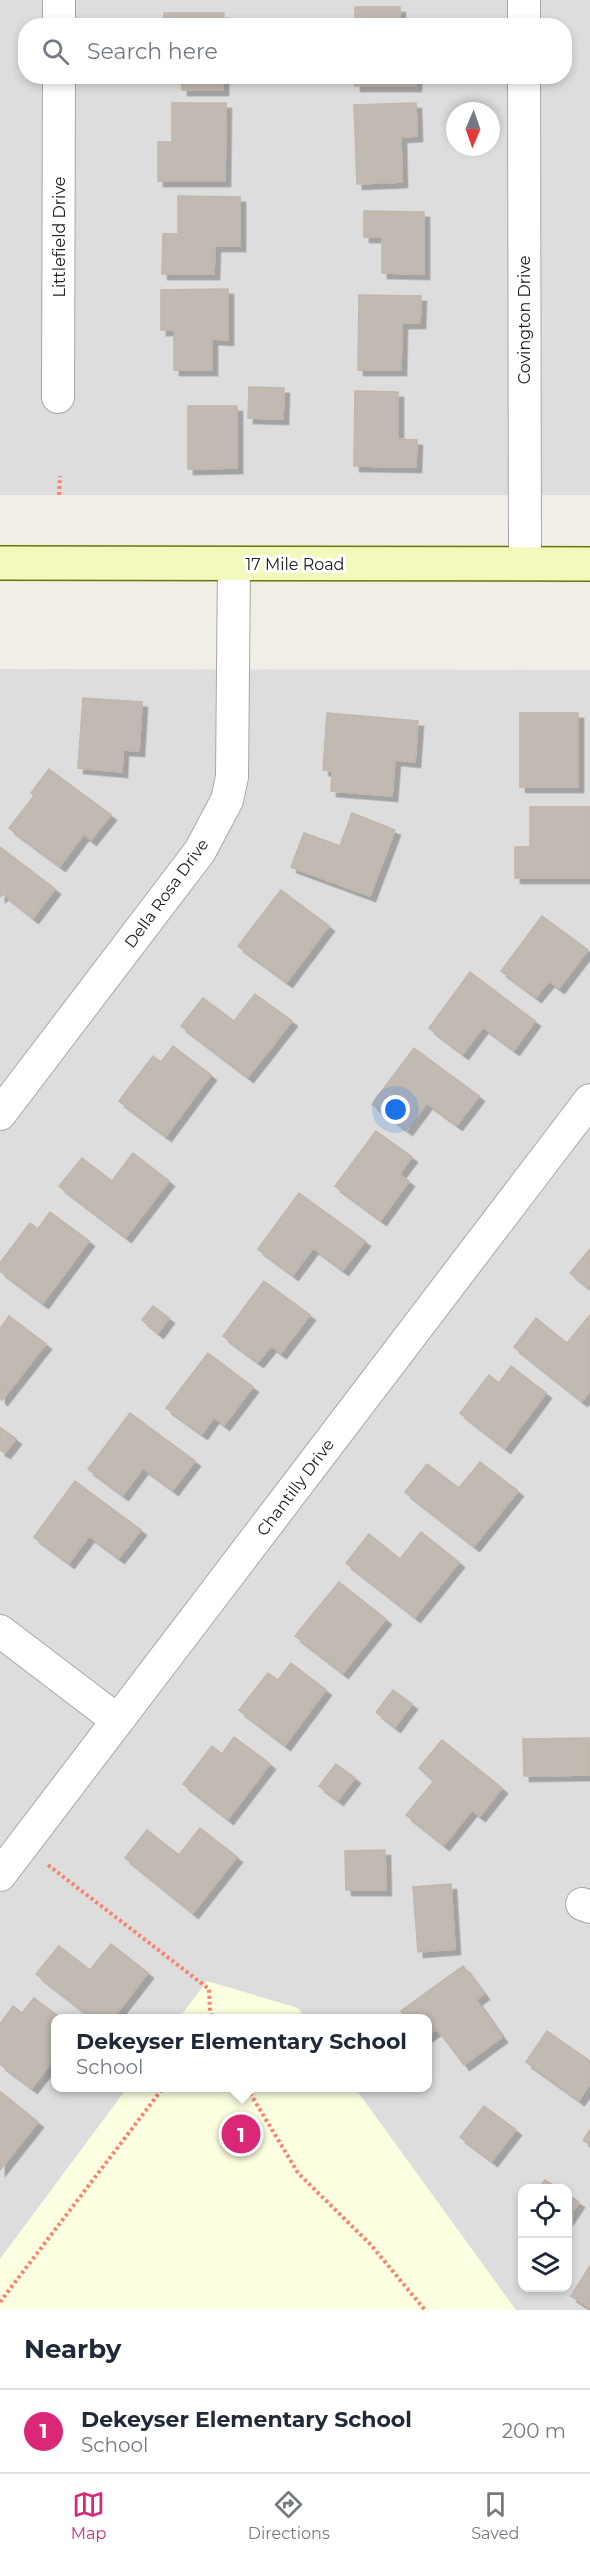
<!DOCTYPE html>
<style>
:root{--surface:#fff;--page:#f6f6f7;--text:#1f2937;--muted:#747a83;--line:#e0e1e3;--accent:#db2777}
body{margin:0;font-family:Montserrat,sans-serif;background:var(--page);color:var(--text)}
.controls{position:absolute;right:18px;bottom:18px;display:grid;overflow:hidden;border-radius:12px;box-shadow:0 3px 9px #0003}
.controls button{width:54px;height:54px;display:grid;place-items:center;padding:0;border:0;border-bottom:2px solid var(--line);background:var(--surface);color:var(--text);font:30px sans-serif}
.compass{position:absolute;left:446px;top:102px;width:54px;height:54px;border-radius:50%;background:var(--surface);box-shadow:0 3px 9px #0003;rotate:182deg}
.you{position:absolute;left:396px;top:1110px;width:21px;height:21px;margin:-15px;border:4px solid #fff;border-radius:50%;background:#1a73e8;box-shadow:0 0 0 9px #1a73e833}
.badge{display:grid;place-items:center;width:39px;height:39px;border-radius:50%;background:var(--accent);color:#fff;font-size:20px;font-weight:700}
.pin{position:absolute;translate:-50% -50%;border:3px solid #fff;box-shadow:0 2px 6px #0006}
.popup{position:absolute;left:51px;top:2014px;width:381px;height:78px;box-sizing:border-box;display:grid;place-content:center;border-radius:12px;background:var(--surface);filter:drop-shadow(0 2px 4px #0005);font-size:20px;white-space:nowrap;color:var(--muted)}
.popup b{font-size:22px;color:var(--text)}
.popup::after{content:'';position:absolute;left:50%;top:100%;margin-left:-12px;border:12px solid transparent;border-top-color:var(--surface)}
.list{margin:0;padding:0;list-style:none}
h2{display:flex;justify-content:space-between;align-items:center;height:78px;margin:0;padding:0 24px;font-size:26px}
h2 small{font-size:20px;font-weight:400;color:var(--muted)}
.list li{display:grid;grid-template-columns:39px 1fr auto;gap:18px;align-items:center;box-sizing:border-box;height:84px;padding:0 24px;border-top:2px solid var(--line)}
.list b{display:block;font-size:22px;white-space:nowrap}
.list p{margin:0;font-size:20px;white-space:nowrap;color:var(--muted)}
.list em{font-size:20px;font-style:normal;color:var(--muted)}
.icon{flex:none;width:33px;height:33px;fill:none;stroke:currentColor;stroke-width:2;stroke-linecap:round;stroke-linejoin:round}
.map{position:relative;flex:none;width:590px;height:2310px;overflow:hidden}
.search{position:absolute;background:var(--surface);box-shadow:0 3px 9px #0003;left:18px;right:18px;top:18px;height:66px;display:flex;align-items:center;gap:15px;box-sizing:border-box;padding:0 21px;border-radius:24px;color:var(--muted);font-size:22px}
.sheet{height:162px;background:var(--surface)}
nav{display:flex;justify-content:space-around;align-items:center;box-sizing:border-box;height:84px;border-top:2px solid var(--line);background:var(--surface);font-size:16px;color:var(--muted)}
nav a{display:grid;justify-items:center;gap:3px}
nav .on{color:var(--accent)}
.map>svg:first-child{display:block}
.residential{fill:#dedddd;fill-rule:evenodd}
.education{fill:#fdffe1}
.building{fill:#c1bab3;stroke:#c2b5a9;stroke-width:1.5;filter:url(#shadow)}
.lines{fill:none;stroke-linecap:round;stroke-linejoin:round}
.street-casing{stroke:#a7a7a7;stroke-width:34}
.secondary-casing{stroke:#677806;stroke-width:36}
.path{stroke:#f9836f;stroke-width:4;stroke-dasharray:3 3;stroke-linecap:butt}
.street{stroke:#fff;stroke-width:32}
.secondary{stroke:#f3f9bc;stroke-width:33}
.labels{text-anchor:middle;stroke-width:6;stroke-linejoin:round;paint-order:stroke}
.street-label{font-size:16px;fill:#202020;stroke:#fff}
</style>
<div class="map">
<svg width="590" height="2310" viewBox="0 0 590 2310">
<defs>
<filter id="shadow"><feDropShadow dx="5.5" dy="5.5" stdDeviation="0" flood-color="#0004"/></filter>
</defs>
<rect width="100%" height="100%" fill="#f0eee7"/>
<path class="residential" d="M0,0H590V495H0ZM26,26H564V76H26ZM455,111H491V147H455Z
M0,669L590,670V2310H0ZM55,2018H427V2088H55ZM522,2188H568V2288H522Z"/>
<path class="education" d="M207,1981L298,2008L305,2018H179Z
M127,2088H355L516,2310H0V2259Z"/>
<path class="building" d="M355,7H400V26H355Z
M164,13H224L223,26H164Z
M182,76H223V90H182Z
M355,76H416V86H355Z
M172,103H226L225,181H158V142H172Z
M416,103L417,136L401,137L402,182L357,184L354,105Z
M178,196L240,197V246H215L214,274H162L163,234H178Z
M364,211L424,212V274L382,273V237H364Z
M228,289V340L212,339V370H174V330H161V290Z
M359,295L421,296L420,323H402L401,370H358Z
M249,387L284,388L283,419L248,418Z
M355,391L398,392V439L417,440L416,467L354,466Z
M188,406H237V468L188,469Z
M83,698L142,702L139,751L123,750L122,772L78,768Z
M327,713L418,721L415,762L395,760L392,796L331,791L332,771L323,770Z
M520,713H578V787H520Z
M49,769L111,815L91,840L84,834L60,866L9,828L34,796L31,793Z
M530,807H590V878H515V847H530Z
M352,813L395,830L370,896L291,867L304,833L340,846Z
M0,847L55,889L33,918L3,894L0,897Z
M281,890L329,926L287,982L238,946Z
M542,916L588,950L559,988L549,981L536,997L501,971Z
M470,972L535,1021L514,1050L483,1027L463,1054L429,1028Z
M255,994L292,1021L248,1077L181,1026L203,998L234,1021Z
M173,1046L211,1075L166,1136L119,1101L153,1056L161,1062Z
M414,1048L479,1096L457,1125L427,1103L407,1130L372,1104Z
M376,1131L412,1157L399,1174L409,1181L381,1220L335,1186Z
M133,1153L169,1181L126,1237L59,1186L82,1158L112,1181Z
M299,1193L365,1241L343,1270L313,1248L293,1275L258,1249Z
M50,1212L89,1241L43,1303L0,1271V1263L30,1223L38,1229Z
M590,1249V1289L570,1273Z
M264,1281L310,1315L281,1353L271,1346L258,1362L223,1336Z
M153,1306L169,1318L158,1333L142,1320Z
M9,1316L46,1344L2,1400L0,1398V1329Z
M589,1316L590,1391L582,1401L514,1347L536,1318L567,1343Z
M208,1353L253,1387L224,1425L214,1417L202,1434L166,1408Z
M511,1366L546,1393L505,1448L460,1413L489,1375L499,1383Z
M130,1413L195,1461L173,1490L143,1468L123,1495L88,1469Z
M0,1427L16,1439L5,1453L0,1450Z
M480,1462L518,1491L474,1546L405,1492L427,1464L459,1488Z
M75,1481L141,1530L119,1558L89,1536L69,1563L34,1537Z
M421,1532L459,1562L415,1617L346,1563L369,1534L400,1559Z
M339,1582L386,1619L343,1673L295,1636Z
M291,1663L326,1690L285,1745L239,1710L268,1673L278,1680Z
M393,1690L412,1704L395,1727L376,1712Z
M234,1737L270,1764L228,1819L183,1784L212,1746L222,1754Z
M589,1738V1775L524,1776L523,1739Z
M442,1740L502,1788L480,1816L472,1810L444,1845L406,1815L434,1781L419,1768Z
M336,1764L355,1778L338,1800L319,1786Z
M200,1828L237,1857L193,1913L125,1858L147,1830L179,1855Z
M385,1850L386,1890H346L345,1851Z
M451,1884L455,1949L418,1952L413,1887Z
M111,1944L148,1973L113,2018H92L36,1974L59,1946L90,1970Z
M463,1966L484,1994L476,2000L502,2037L464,2065L437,2029L427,2036V2018H406L401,2011Z
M34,1998L61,2018H55V2058L32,2088L0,2064V2024L13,2006L22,2013Z
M547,2031L590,2061V2084L579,2100L526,2062Z
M1,2092L38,2122L0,2170V2093Z
M484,2106L516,2130L492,2161L460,2137Z
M590,2130V2145L583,2140Z
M545,2180L558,2188H539Z
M568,2195L579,2202L568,2219Z
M590,2266V2308L571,2296Z"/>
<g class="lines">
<defs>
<path id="street" d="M59,26V0
M524,26V0
M524,76L525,564
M58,397L59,76
M0,1114L200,851L227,800L232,777L234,564
M0,1631L117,1720
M0,1875L590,1100
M582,1904L590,1907"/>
<path id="secondary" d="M0,563L590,564"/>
</defs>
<use href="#street" class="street-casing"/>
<use href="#secondary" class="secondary-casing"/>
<path class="path" d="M59,495L60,476
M48,1865L209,1989L210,2012L213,2018
M247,2088L298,2173L371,2245L425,2310
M0,2302L163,2088"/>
<use href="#street" class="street"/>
<use href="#secondary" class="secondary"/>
</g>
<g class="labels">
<g class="street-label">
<text transform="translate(59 237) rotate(-90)" y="6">Littlefield Drive</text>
<text transform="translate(524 320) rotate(-90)" y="6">Covington Drive</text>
<text x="295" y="570">17 Mile Road</text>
<text transform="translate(166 893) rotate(-54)" y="6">Della Rosa Drive</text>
<text transform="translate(295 1487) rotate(-53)" y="6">Chantilly Drive</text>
</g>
</g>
</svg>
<div class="controls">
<button><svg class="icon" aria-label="locate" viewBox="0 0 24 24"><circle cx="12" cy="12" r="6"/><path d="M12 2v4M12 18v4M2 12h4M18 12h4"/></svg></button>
<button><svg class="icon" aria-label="layers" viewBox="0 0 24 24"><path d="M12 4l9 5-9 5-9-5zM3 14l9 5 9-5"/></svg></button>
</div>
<svg class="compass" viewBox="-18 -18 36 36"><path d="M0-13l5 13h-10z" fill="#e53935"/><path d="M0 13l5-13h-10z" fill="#747a83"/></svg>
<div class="you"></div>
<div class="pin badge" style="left:241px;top:2134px">1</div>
<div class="popup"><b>Dekeyser Elementary School</b>School</div>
<div class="search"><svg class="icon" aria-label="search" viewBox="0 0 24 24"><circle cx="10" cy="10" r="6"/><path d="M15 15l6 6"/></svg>Search here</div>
</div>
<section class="sheet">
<h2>Nearby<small></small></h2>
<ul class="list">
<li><span class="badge">1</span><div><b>Dekeyser Elementary School</b><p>School</p></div><em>200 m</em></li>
</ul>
</section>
<nav>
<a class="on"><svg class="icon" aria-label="map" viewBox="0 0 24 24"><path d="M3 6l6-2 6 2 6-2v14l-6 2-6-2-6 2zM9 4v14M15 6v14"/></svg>Map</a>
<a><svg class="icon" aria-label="directions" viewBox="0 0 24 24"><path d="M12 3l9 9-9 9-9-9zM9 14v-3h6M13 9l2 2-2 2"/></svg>Directions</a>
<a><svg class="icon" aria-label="saved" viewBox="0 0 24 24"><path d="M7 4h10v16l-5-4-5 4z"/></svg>Saved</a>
</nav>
